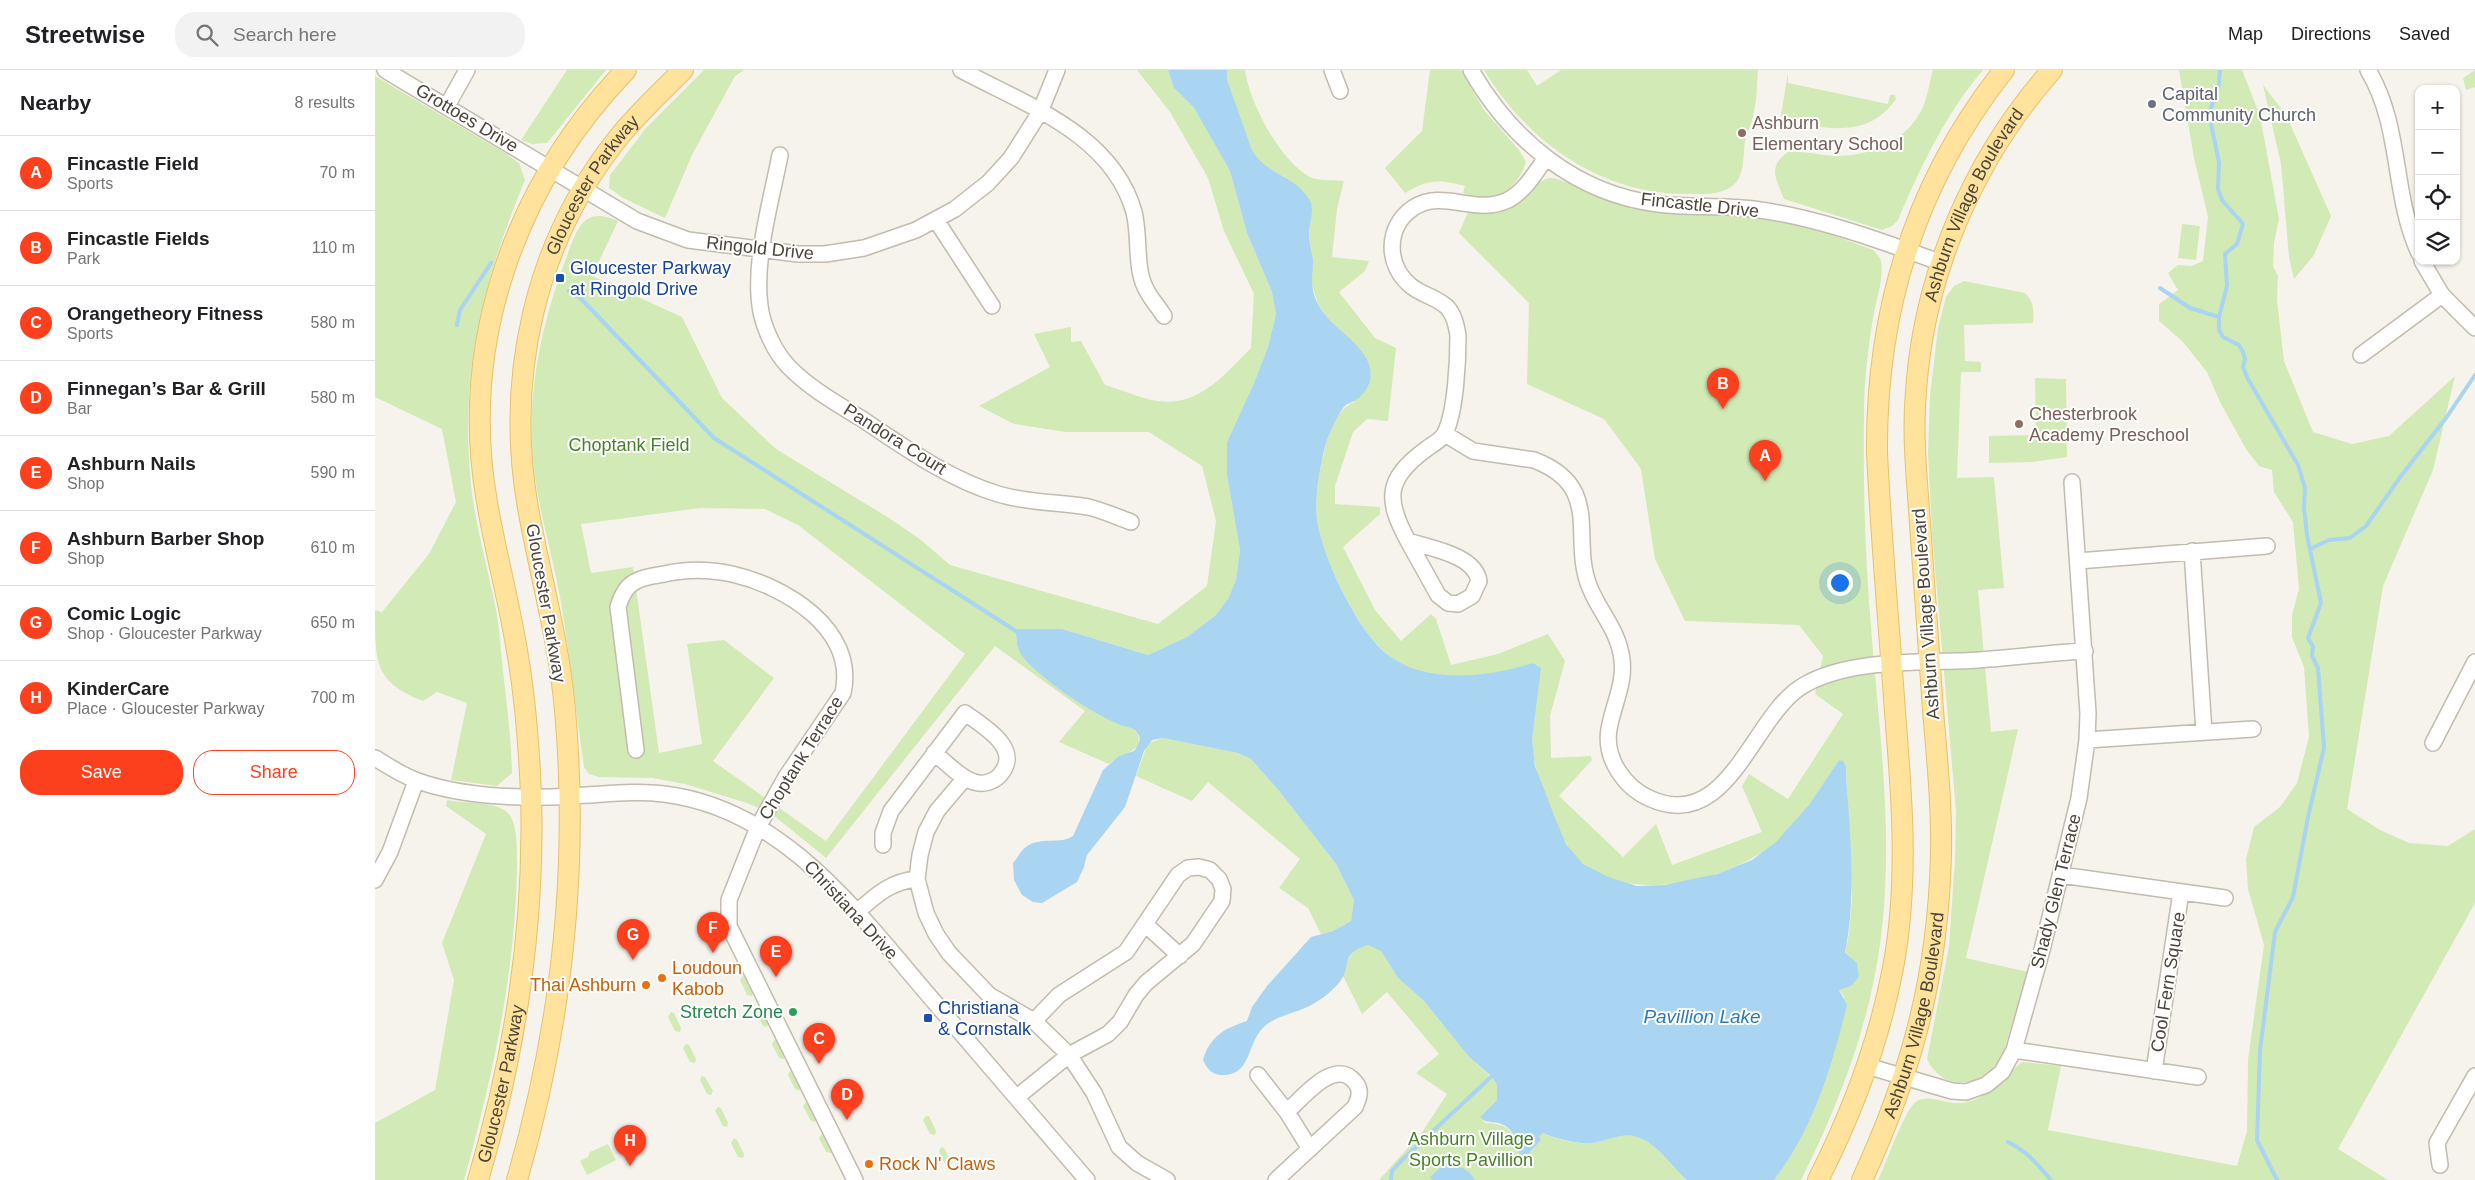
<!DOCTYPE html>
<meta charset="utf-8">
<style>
:root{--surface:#fff;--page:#f2f2f2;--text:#202124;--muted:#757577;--line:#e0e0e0;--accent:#fc3f1d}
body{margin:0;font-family:Helvetica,sans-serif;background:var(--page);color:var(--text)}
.controls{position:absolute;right:15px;top:15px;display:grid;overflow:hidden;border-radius:10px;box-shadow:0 1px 4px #0004}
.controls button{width:45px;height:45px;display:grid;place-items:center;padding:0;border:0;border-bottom:1px solid var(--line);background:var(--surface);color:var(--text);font:25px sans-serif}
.you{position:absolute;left:1464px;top:512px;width:18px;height:18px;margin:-12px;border:4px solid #fff;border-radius:50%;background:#1a73e8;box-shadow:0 0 0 8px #1a73e833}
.badge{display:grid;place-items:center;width:32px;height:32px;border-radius:50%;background:var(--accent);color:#fff;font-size:16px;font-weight:700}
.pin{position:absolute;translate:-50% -41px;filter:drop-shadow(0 1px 2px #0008)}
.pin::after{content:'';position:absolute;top:26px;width:18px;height:15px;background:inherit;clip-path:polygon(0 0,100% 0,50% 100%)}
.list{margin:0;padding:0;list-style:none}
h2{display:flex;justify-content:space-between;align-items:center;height:65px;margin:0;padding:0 20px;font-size:21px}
h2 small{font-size:16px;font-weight:400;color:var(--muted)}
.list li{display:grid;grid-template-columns:32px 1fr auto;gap:15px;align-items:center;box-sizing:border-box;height:75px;padding:0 20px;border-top:1px solid var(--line)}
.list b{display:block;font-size:19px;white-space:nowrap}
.list p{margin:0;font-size:16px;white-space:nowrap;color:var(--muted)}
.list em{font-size:16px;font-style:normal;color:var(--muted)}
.actions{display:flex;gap:10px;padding:15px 20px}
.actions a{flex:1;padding:11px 0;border:1px solid var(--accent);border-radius:20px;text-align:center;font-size:18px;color:var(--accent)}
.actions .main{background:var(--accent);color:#fff}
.icon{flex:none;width:28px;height:28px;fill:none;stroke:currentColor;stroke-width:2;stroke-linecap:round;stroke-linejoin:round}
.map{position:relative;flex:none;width:2100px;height:1110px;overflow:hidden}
header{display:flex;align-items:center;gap:30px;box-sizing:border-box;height:70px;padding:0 25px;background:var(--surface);border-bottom:1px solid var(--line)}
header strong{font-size:24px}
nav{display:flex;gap:28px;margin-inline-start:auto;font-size:18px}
.search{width:350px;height:45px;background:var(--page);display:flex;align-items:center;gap:12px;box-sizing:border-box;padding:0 18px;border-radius:20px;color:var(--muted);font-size:19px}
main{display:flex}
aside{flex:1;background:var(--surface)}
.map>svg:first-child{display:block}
.green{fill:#d2eab5;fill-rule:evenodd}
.water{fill:#a9d4f2}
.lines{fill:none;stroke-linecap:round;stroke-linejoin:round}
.stream{stroke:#a9d4f2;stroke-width:4}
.minor-casing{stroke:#c2bbae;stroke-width:18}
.major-casing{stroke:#e6c16a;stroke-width:22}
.minor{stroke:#fff;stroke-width:15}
.major{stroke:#ffe39c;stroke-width:20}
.worship-dot{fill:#6b7280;stroke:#fff;stroke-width:2}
.education-dot{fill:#8d6e63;stroke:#fff;stroke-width:2}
.transit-dot{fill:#1a4fb4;stroke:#fff;stroke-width:2}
.food-dot{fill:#e8710a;stroke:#fff;stroke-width:2}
.leisure-dot{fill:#2e9e5b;stroke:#fff;stroke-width:2}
.labels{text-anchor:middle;stroke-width:4;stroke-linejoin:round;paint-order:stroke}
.worship-label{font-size:18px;fill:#5b616d;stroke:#fff;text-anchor:start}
.street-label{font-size:18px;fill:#4b4439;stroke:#fff}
.education-label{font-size:18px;fill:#785e54;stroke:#fff;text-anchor:start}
.transit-label{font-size:18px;fill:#164399;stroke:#fff;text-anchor:start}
.park-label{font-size:18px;fill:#4a7f2a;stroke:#fff}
.food-label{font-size:18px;fill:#c56008;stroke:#fff;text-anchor:start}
.leisure-label{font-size:18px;fill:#27864d;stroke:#fff;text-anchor:end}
.water-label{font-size:19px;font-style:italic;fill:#2e7ab2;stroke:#fff}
</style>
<header>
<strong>Streetwise</strong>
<div class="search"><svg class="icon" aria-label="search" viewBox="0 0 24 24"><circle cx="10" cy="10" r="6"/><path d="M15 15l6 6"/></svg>Search here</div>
<nav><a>Map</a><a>Directions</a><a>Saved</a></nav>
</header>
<main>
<aside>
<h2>Nearby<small>8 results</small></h2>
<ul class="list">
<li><span class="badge">A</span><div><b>Fincastle Field</b><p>Sports</p></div><em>70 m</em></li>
<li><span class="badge">B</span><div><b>Fincastle Fields</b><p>Park</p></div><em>110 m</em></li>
<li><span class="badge">C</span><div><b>Orangetheory Fitness</b><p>Sports</p></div><em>580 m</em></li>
<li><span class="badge">D</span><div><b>Finnegan’s Bar &amp; Grill</b><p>Bar</p></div><em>580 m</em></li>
<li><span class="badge">E</span><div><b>Ashburn Nails</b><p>Shop</p></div><em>590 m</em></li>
<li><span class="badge">F</span><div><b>Ashburn Barber Shop</b><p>Shop</p></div><em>610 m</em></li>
<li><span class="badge">G</span><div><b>Comic Logic</b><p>Shop · Gloucester Parkway</p></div><em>650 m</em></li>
<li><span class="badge">H</span><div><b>KinderCare</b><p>Place · Gloucester Parkway</p></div><em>700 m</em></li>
</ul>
<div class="actions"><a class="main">Save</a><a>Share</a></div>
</aside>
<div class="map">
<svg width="2100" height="1110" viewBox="0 0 2100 1110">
<rect width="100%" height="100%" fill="#f6f3ec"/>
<path class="green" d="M192,0H231L172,73L157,74L146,70Z
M329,0H369L360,6L317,85L290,148L248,128L234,118L235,105L272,57Z
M762,0H793L799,18L819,38L855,101L872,163L897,222L901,244L893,277L879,313L852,372V405L865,480L861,510L853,529L841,545L812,567L773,585L687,559H644L641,562V571L669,607L714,638L745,655L756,657L763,664L764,674C757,685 745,684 734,694L684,672L710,641L620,576L451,788L397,744L372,733L310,714L277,708L224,707L214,704L209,697C201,642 195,587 186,532C177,480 159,428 157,375C154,311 169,246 192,186C203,157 209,136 243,151L217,206L307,247L347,328L401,379L514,448L546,470L575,495L783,554L832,516L841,451L827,396L774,362H691L639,354L604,336L675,297L659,264L696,257V272L706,271L730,315C747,320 765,328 782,331C824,337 849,305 876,278L879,224L849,161L833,108L795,42ZM325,438L390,439L423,455L590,584L451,771L338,691L399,608L349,570L312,574L327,674L284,683L258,497L216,503L206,454Z
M852,0H870C874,32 905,91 935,107C943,111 960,110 969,111L962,139L957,187L994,191L990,201L964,222L1000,268L1021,278L1013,351L992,349L978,362L960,416V434L1005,437V444L968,477L1000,540L1026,571L1056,544L1061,549L1076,595L1123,584L1173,564L1190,591L1175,646L1176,688L1216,686L1217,690L1184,726L1248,787L1281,754L1297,795L1387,762L1367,716L1374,704L1413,729L1468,644L1440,624L1448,586L1424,555L1310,551L1280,489L1266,399L1229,349L1152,314L1154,233L1084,163L1093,142C1104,143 1116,145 1127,141C1143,135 1163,107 1176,108C1191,109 1204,120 1218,125C1231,131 1247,135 1261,138C1310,148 1360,142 1408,150C1437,156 1470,170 1498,180C1501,183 1505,187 1506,191C1509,209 1501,230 1498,248C1493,279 1489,311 1489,343C1488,414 1490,486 1496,557C1504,661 1519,763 1506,867C1495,954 1465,1032 1426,1110H1399C1440,1057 1458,992 1469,927L1464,919L1474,863L1477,829L1471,697L1464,690C1445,719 1426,752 1399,774C1348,814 1231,842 1191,773C1176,749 1157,697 1157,669C1157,661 1159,654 1160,646C1160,629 1159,611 1158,593C1115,607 1051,616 1013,585C985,563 945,484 942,449C940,424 945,395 952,371C957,356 964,338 979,332L989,284L951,246L943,234L935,208L938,191L934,166L937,136C933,130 929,122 923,117C906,101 890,103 877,80L851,10Z
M1055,0H1086L1109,40L1144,80L1151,92C1142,121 1116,137 1088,123L1090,116C1064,109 1053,109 1030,123L1010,98L1047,61Z
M1109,0H1152L1162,16L1186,0H1383C1382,15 1382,31 1378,45C1377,54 1372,62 1370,71C1368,84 1370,100 1362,111C1352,125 1331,124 1316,124C1228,126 1153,73 1109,0Z
M1558,0H1608C1571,43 1545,98 1523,150L1517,156L1507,160L1409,129C1401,108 1392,97 1413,82C1428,81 1443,85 1459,86C1492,87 1530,72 1546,41C1553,28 1554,13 1558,0Z
M1804,0H1867L1885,46L1904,149L1899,173L1898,196L1903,206L1902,230L1909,291L1938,362L1977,374L2014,366L2080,306L2058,400L2008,516L1972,739L2005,760L2034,773L2073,776L2100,759V833L1963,1079L2013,1110H1503C1511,1095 1530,1037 1542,1031C1555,1024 1570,1034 1584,1033C1611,1032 1628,1008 1647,992L1686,996L1673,1060L1862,1096L1872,1061L1873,990L1889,875L1873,819L1871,789L1879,757L1905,737L1922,713L1934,667L1929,597L1917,567V545L1924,519L1918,452L1899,422L1897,400L1884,396L1871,379L1845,332L1832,302L1808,272L1784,251V234L1803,220L1793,203L1803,195L1816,196L1828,191L1833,147L1819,88Z
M2100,0V17L2091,20L2088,8Z
M1413,3V13L1513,34L1515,25H1520L1521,29C1492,70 1454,57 1409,53L1406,45Z
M0,6L130,83L144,93L150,110C107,214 85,302 96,415C101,459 114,502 122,545C125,564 126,583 128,601C132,635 136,669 137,703L122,716L76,710L92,633L62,622L48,631C0,612 0,594 0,540L7,542L54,484L81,432L67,359L0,327Z
M1888,15L1911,45L1956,146L1939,185L1919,209L1914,187L1906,94Z
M1807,154L1825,156L1821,190L1803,188Z
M1589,211L1650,223C1659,232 1659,240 1658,253L1589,255L1590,291L1606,292V302H1586L1582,408L1619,407L1629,518L1603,520L1616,662L1643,659L1591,888L1653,902L1627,986C1610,1017 1568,1024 1552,989L1574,876L1580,789L1581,741L1557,463L1553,383L1555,326L1563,258L1571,227L1579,216Z
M1660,308L1691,309L1692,387L1657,392L1614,393V366L1661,365Z
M788,668L863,683L876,689L905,722L961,794L979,830L976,851L958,861L946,864L933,838L904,818L925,789L833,712L817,731L761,706L773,673Z
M72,730C90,734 121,730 134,744C143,755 142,786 142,800C140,905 117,1009 89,1110H0V1053L60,1020L79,910L67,873L111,764L71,736Z
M993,874L1006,881L1023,908L1049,931L1094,987L1116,1007L1122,1015V1030L1105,1047L1110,1053C1127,1052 1143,1061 1144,1079L1156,1082L1165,1070L1164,1067L1168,1063C1179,1069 1205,1075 1217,1073C1232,1071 1247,1062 1262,1067C1282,1073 1297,1097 1312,1110H1004L1048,1061L1072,1024L1041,1003L1064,984L1012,922L987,944L968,906C976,887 972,881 993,874Z
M368,906L371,907L378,922L377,926L372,925L365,910Z
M383,937L386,939L394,953L392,957L388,956L381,942Z
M296,942L299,943L306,958L305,962L300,961L293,947Z
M400,969L403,971L410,985L409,989L404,988L397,974Z
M311,974L314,975L321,989L320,993L315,992L308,978Z
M415,1001L418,1002L426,1017L424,1021L420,1019L413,1005Z
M327,1006L330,1007L338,1021L336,1025L332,1024L325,1010Z
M431,1032L434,1033L441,1048L440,1052L436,1051L428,1036Z
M343,1037L346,1038L353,1053L352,1057L348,1056L340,1041Z
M551,1046H554L561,1061L560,1065L555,1064L548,1050Z
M447,1064L450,1065L457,1079L456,1083L451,1082L444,1068Z
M359,1068L362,1070L369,1084L368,1088L363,1087L356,1073Z
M233,1074L241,1090L212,1105L205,1091L213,1087L215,1082Z
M566,1077L569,1078L577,1093L575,1097L571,1096L564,1081Z"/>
<path class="water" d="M793,0H852V10L877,80C892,106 921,105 935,131C940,139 934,155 934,164C934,173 937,181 938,190C938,207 934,217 943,234C954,257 990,273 995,298C998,312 990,326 977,332C973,334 971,334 968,338C958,353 950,372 947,390C943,408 940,432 942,450C947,487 984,563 1013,585C1021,591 1034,598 1043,600C1081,611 1122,604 1158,593L1166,598L1157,669L1160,696L1182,753L1191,774L1208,794L1233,807L1262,816L1290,815L1317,809L1342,804L1377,790L1401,772L1434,735L1464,690L1468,691L1471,697C1471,714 1473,730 1474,747C1477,793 1479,838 1470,883L1482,893L1484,907L1476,916L1464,920L1472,935C1457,996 1438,1060 1399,1110H1312C1297,1097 1282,1073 1262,1067C1247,1062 1232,1071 1217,1073C1204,1075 1179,1068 1168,1063L1164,1067L1166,1070L1147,1091L1144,1088C1145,1073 1139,1057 1123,1053C1115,1051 1111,1054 1105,1047L1122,1030V1015L1116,1006L1094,987L1049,931L1023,908L1006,881L993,875C963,884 979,896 963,914C954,924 942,933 930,938C916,944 895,948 886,960C872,977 875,1006 847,1005C836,1005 832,998 828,990C835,966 850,958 872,951L877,937L892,916L936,867L958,861L976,851L979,830L961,794L905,722L876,689L863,683L788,668L777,670L769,681L750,737L712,785L709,797L702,812L667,833L658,832L647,825L639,810L638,793C642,789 646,780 651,777C665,766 685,775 698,766L728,700L744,686L759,681C763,676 767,670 763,664C758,655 750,658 743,654C715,642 667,610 648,587C642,580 641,570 641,561L644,559H687L773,585L812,567L841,545L853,529L861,510L865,480L852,405V372L879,313L893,277L901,244L897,222L872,163L855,101L819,38L799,18Z
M1075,1089C1083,1098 1094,1098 1100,1110H1058L1055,1107Z"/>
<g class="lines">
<path class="stream" d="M1845,0L1844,14L1834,44L1844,92L1843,119L1847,130L1868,154L1862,174L1850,184L1852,216L1844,247V260L1848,267L1864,275L1868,282L1870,289L1868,297L1873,309L1923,395L1930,418L1929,437L1932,465L1946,533L1933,568L1938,577L1937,586L1943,598L1949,678L1933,747L1918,827L1900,862L1885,981L1882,1070L1902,1110
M1785,218L1815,238L1844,247
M194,221L204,227L215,238L339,368L641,561
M82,255L85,240L116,193
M1935,479L1954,470L1975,468L1991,456L2026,406L2071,348L2100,305
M1633,1072C1653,1082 1662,1094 1676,1110
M1016,1110L1017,1101L1027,1090L1116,1007"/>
<defs>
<path id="minor" d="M10,0L262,151L313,170L423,184H450L489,178L541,160L580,139L613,113L636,88L665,42L682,0
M586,0C651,35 737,64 759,142C765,165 760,197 770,217C774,227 783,236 789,246
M957,0L965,21
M1096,0C1136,70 1201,124 1283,134C1314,138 1346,135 1378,139C1442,147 1506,171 1567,193
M1993,0C2027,56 2017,125 2044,183
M72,36L92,0
M405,85C396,133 377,194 386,242C390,261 400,282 413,296C434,318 461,333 487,349C529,377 573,409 623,424C652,433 683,432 713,437C727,440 742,447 756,452
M561,150L617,236
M2047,191L2067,225L2100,258
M1986,285L2067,225
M1070,364L1098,381L1159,390C1230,417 1194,469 1215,518C1225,543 1244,561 1247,590C1250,614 1238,635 1234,659C1229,689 1250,718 1276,729C1353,763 1377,648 1426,617C1467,591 1535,592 1582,591C1624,590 1667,583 1710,581
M1033,471C1010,429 1011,409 1050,380C1056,375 1067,370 1070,363C1081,341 1083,289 1083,265C1081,254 1079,245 1072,237C1061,227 1047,225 1036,216C1011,196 1010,157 1038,138C1068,118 1100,146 1133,130C1150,121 1160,103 1171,88
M1033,471C1055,478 1100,485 1104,511L1097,526L1083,534L1073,533L1063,525Z
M1817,481L1829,662
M1703,491L1892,476
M1712,670L1878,659
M2058,673L2100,592
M261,680L243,537C245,530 248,523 253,517C262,508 277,506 289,504C311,499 334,499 357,504C410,516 482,559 468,623L411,707L383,757L354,830V856L480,1110
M0,688C13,696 28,706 43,711C88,727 148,729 196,726C227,725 258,720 289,724C412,739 487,849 562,935C612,993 662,1052 712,1110
M590,708L562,741L551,762L545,785L542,809L551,843L561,864L574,883L614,925L659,951L694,985L719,1023L744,1077L762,1093L792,1110
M508,775V763L516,741L590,643C609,657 649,679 624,706C618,712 608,715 599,712C585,708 571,692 559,683
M1686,805L1850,828
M0,810L15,782L41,711
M482,842C500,826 516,811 542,809
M771,855L805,886
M1639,980L1823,1007
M1492,996L1577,1021L1591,1022L1611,1015L1627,1002L1639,980L1667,880L1704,728L1712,670L1713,643L1697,412
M1779,1001L1806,822
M883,1005L912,1042L935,1079
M642,1027L694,985L733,964L745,952L761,925L771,913L818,874L847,831L848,819L844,809L835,800L824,797L813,798L803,805L751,882L684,925L659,951
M2065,1095L2062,1073L2100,1006
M901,1110L980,1037C984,1028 987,1020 980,1012C960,987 928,1027 912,1042"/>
<g id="major">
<path id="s1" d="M103,1110C140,985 160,856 156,725C154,675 150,624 141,575C133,527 120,480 112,432C84,273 140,115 251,0"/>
<path id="s2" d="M142,1110C186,958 204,798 190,640C184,571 165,505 153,438C130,307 160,172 243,68C263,43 286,22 308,0"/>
<path d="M1443,1110C1477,1043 1504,972 1518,898C1534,813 1527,727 1520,642C1514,555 1506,469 1502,382C1501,241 1541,111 1629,0"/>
<path id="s3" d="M1487,1110C1537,1002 1563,905 1566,785C1567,737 1562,688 1558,640C1554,578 1549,516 1545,454C1542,410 1537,365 1541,321C1549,203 1599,88 1677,0"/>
</g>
</defs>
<use href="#minor" class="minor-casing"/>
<use href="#major" class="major-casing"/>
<use href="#minor" class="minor"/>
<use href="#major" class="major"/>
</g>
<circle class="worship-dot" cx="1777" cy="34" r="5"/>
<g class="education-dot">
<circle cx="1367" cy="63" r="5"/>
<circle cx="1644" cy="354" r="5"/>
</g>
<g class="transit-dot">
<rect x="180" y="203" width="10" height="10" rx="2.5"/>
<rect x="548" y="943" width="10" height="10" rx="2.5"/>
</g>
<g class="food-dot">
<circle cx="287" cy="908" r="5"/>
<circle cx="271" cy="915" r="5"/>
<circle cx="494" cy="1094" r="5"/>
</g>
<circle class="leisure-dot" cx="418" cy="942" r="5"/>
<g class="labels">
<g class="worship-label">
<text x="1787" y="30">Capital<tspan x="1787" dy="21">Community Church</tspan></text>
</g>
<g class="street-label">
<text transform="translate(92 48) rotate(31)" y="6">Grottoes Drive</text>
<text dy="6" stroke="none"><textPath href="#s2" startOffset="1019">Gloucester Parkway</textPath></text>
<text transform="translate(1325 135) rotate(6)" y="6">Fincastle Drive</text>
<text dy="6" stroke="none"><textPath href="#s3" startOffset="999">Ashburn Village Boulevard</textPath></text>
<text transform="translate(385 178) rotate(6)" y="6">Ringold Drive</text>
<text transform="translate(520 369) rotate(32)" y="6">Pandora Court</text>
<text transform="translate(171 533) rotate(80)" y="6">Gloucester Parkway</text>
<text transform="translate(1551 544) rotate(-94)" y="6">Ashburn Village Boulevard</text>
<text transform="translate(426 688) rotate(-58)" y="6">Choptank Terrace</text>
<text transform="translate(1681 821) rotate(-76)" y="6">Shady Glen Terrace</text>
<text transform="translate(476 840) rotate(47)" y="6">Christiana Drive</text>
<text transform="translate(1793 912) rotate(-81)" y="6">Cool Fern Square</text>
<text dy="6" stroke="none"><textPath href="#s3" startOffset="174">Ashburn Village Boulevard</textPath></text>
<text dy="6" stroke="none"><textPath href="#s1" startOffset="99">Gloucester Parkway</textPath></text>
</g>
<g class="education-label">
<text x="1377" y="59">Ashburn<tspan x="1377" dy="21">Elementary School</tspan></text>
<text x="1654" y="350">Chesterbrook<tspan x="1654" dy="21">Academy Preschool</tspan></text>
</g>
<g class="transit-label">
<text x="195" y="204">Gloucester Parkway<tspan x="195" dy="21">at Ringold Drive</tspan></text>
<text x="563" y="944">Christiana<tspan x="563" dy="21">&amp; Cornstalk</tspan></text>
</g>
<g class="park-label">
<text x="254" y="381">Choptank Field</text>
<text x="1096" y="1075">Ashburn Village<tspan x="1096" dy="21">Sports Pavillion</tspan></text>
</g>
<g class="food-label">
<text x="297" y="904">Loudoun<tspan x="297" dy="21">Kabob</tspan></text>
<text x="261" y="921" text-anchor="end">Thai Ashburn</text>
<text x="504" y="1100">Rock N' Claws</text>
</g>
<g class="leisure-label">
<text x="408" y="948">Stretch Zone</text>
</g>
<g class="water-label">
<text x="1327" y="953">Pavillion Lake</text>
</g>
</g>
</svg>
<div class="controls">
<button>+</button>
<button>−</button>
<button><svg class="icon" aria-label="locate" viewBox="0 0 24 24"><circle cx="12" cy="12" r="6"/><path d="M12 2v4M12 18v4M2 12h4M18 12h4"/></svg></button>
<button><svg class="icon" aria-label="layers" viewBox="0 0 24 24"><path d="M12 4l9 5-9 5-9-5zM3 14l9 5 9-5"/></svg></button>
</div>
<div class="you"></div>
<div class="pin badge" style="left:1390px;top:411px">A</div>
<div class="pin badge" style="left:1348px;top:339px">B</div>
<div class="pin badge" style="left:444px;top:994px">C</div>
<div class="pin badge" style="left:472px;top:1050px">D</div>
<div class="pin badge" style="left:401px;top:907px">E</div>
<div class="pin badge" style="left:338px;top:883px">F</div>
<div class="pin badge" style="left:258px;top:890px">G</div>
<div class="pin badge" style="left:255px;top:1096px">H</div>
</div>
</main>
